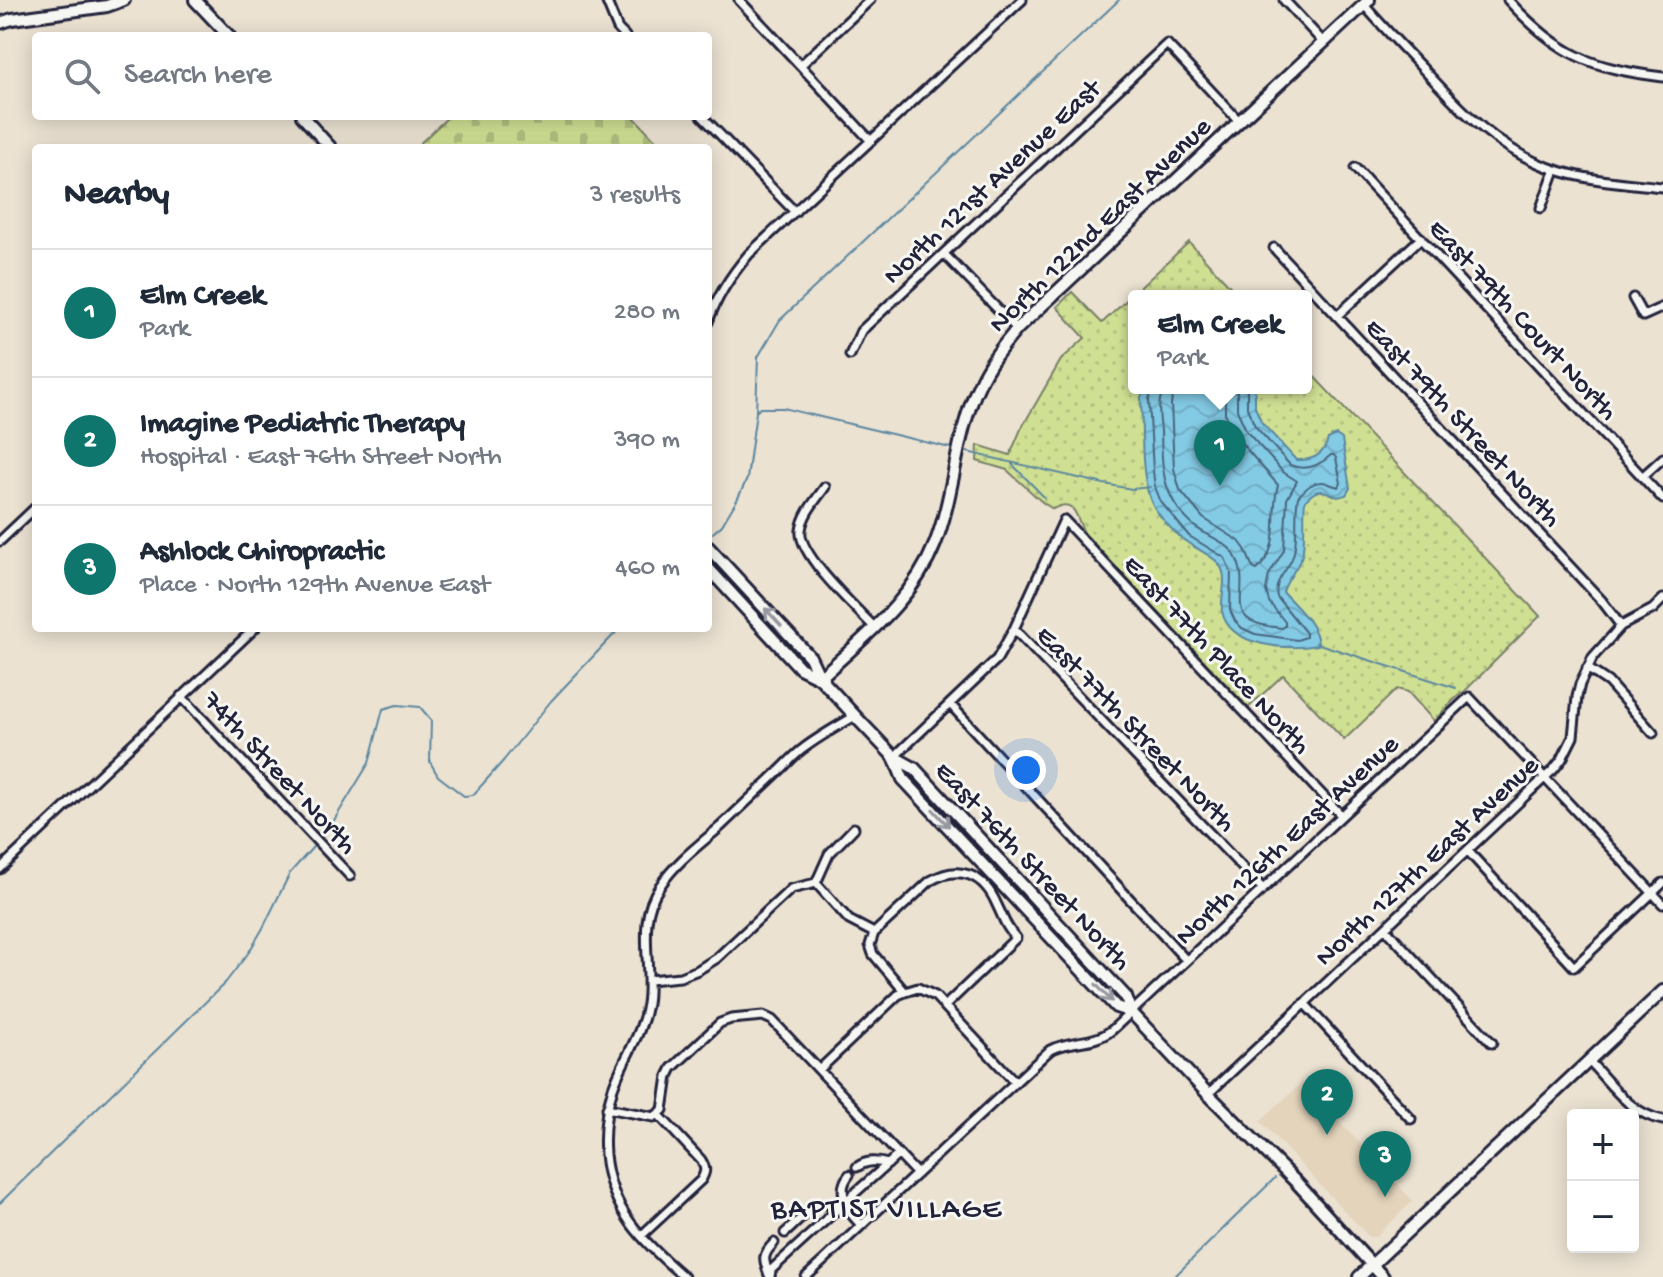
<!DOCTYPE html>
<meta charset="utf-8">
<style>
:root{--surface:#fff;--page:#f2f2f3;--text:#1f2937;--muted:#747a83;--line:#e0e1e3;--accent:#0f766e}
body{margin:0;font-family:"Gochi Hand",sans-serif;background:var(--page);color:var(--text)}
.controls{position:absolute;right:24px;bottom:24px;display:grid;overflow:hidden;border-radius:8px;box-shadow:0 4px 20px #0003}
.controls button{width:72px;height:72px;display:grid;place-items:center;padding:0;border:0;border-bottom:2px solid var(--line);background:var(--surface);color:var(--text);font:40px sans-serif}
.you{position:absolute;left:1026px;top:770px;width:28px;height:28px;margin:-20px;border:6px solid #fff;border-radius:50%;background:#1a73e8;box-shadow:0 0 0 12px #1a73e833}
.badge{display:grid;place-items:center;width:52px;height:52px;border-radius:50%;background:var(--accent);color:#fff;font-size:26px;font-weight:700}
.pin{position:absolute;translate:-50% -66px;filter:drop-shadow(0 2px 4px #0008)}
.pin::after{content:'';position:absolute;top:42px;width:28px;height:24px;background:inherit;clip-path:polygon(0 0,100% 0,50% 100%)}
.popup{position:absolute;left:1128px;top:290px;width:184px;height:104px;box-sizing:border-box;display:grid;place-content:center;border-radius:8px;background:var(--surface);filter:drop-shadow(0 2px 6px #0005);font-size:26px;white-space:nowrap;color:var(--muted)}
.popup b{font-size:30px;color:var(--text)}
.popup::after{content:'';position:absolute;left:50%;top:100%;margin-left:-16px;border:16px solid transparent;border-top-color:var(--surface)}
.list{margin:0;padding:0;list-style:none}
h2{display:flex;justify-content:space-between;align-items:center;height:104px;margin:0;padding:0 32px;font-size:34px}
h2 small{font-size:26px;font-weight:400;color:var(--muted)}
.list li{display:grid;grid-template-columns:52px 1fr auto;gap:24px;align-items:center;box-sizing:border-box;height:128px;padding:0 32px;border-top:2px solid var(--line)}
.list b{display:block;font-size:30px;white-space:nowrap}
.list p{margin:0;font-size:26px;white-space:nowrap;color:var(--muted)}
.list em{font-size:26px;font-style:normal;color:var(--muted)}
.icon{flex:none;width:44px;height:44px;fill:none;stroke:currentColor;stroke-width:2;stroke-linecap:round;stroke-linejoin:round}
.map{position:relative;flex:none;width:1663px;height:1277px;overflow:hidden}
.search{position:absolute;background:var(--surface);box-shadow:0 4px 20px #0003;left:32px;top:32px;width:680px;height:88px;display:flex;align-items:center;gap:20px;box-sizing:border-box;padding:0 28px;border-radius:8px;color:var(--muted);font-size:30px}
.panel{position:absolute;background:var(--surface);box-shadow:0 4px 20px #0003;left:32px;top:144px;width:680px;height:488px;border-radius:8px}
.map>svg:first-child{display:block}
.built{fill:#e4d4bc}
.green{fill:url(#green-dots);stroke:#798167;stroke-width:2}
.cemetery{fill:url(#cemetery-stones);stroke:#798167;stroke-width:2}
.water{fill:url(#water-waves);stroke:#5c87a0;stroke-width:2}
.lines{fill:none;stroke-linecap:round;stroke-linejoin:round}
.shore{stroke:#49657f;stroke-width:2}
.stream{stroke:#5c87a0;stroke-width:2}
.street-casing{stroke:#22223b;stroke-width:13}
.secondary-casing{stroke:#22223b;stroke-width:16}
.street{stroke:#f6f6f2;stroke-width:7}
.secondary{stroke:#f6f6f2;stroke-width:10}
.oneway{stroke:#9797a0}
.labels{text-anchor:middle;stroke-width:6;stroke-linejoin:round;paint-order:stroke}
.street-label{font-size:28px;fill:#22223b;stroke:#f6f6f2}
.neighbourhood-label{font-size:30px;letter-spacing:2px;fill:#22223b;stroke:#f6f6f2}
</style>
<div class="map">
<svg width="1663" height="1277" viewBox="0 0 1663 1277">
<defs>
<pattern id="green-dots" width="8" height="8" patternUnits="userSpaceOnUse" patternTransform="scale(2)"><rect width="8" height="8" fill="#d0e093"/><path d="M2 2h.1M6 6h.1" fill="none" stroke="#b2c080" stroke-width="1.8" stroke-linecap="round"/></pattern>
<pattern id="cemetery-stones" width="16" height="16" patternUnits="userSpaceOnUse" patternTransform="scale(2)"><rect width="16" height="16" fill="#d0e093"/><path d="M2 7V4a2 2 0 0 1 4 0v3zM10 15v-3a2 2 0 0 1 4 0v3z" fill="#b2c080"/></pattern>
<pattern id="water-waves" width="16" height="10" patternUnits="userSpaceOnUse" patternTransform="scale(2)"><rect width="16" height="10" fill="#83cae4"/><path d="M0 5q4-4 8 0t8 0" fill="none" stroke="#71adc4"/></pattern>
</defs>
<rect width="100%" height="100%" fill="#ebe2d2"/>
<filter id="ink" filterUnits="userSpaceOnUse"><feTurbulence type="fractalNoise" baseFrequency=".0125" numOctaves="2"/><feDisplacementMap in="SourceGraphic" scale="16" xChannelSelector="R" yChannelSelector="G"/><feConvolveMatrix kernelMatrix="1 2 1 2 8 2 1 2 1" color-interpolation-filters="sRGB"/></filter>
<g filter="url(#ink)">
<path class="built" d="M1303,1082L1413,1201L1375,1237H1369L1260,1121Z"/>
<path class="green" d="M1189,242L1239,296H1134V388H1306V368L1540,616L1464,692C1455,696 1442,713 1434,721L1408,692L1397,689L1344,740L1283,675L1248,708L1085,534C1076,520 1077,496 1053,509L1042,502L1007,470L977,461L978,445L1010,455L1021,429L1061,360L1085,338L1057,307L1072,292L1102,323Z"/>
<path class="cemetery" d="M449,116H633L663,148H415Z"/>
<path class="water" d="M1146,388H1255V407L1262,423L1296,460C1313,461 1324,455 1328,439L1336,435L1342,439L1350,488L1346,495L1338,497C1322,490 1319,486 1305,501C1303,518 1306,538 1302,555C1298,569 1287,578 1283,592C1295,606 1318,625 1318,645C1289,650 1229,648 1222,611C1220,596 1230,576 1218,563C1211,554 1188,546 1178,535C1169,527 1160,517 1154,507C1139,482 1143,427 1141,397Z"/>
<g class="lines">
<path class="shore" d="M1152,388L1149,400L1153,471L1155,487L1161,502L1189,536L1225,558L1231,573L1230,610L1235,621L1242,628L1255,634L1297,640L1306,637V633L1277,597C1273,580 1288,571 1293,556C1299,537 1294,516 1298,497C1305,489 1314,479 1327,483C1331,485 1335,486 1339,487L1341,483L1336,458L1334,455H1331C1319,466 1306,472 1290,465L1255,426L1247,408V388
M1162,388C1162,392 1161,396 1160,400C1158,409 1160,421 1161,431C1162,470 1162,498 1194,526C1206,536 1226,541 1234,554C1257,592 1213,622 1282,628L1285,626V622L1269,602L1266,590L1269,575L1284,550L1287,499L1297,481L1283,472L1247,432L1237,410V388
M1174,388L1171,404L1174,469L1180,490L1203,518L1239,541L1245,549L1253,568L1257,570C1283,545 1269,516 1278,485L1235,436L1225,413V388"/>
<path class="stream" d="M757,411L760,408H783L950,448
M967,452L1104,484L1132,489L1150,487
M1012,464L1045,498
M713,533L722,525L737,500L747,479L756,412L758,357L780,320L1119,0
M1316,643L1456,688
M0,1203L226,982L249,952L263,928L290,873L328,830L369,763L383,709L397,705L420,707L431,720L430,762L438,776L464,796L473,795L504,760L551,701L620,628
M1174,1277L1275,1178"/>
<defs>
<path id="street" d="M606,0L618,29L625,36
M739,0L871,141
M1284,0L1324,43
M1508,0C1558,55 1590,68 1663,77
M1364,5C1384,28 1406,51 1427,73C1464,113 1500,151 1553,169C1588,181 1627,183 1663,187
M801,65L870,0
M702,116L795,212
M1355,168L1663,499
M1541,208L1555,170
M1274,248L1602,601L1621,626
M944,254L1017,329
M1633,298L1643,316L1663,307
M1337,316L1421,238
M708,322C717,296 731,275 749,254L1022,0
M850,355L861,331L1167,44L1239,121
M1642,477L1663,458
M825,487C816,500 803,514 801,530C797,554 857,609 875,628
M0,541L36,507
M1014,629L1263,889
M1587,668L1608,682L1653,733
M181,696L350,876
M950,704L1186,960
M894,757L997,659L1014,629L1064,520L1341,815
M1468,851L1574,967L1663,883
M0,869L255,628
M816,883L849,920L874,933L870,945L873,954L905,992L918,988L935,996L1015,1082
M1385,928L1492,1043
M874,933L930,881C959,864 984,874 997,905C1004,919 1005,926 1016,938L945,1006
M649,980L680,977L698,970L717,958L791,889L816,883L829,854L854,828
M1304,1003L1411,1119
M1589,1061C1611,1084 1630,1114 1663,1120
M819,1070L898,995L905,992
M1208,1094L1554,769L1562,759L1573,737L1577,697L1580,684L1593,657L1621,626L1653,609L1663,599
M607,1108L654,1117L663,1110L668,1076L672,1068L720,1023L731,1019L763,1016L772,1020L917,1174
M857,1167C867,1160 877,1161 888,1164
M861,1225C854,1217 847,1212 847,1200L898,1155
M785,1233C805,1216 815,1197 844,1205
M641,1236L701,1180C706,1172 706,1168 701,1160L658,1114
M769,1275C763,1259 762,1255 774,1243
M684,1277C643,1242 610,1210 605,1154C603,1131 606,1110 613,1088C623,1059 642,1035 647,1004C653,965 635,922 660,886C675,863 699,845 720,827C739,809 758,791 777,773C786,765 794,755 804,748C820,736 838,726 855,716
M770,1277L771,1270L839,1208L847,1207C843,1195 840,1186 849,1175
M806,1277L1050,1050C1071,1039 1093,1045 1112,1030L1469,697L1663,904"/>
<path id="secondary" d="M195,0L229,36
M0,23L12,19L107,6L124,0
M302,116L331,148
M708,547L810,657L820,678L855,716L894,757L914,768L1126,997L1131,1012
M708,568L800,668L820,678
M820,678C863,638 913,600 935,544C955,493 955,435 979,385C988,364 1002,347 1017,329L1369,0
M894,757L903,779L1116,1007L1131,1012L1208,1094L1298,1184L1383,1277
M1359,1277L1663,991"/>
</defs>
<use href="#street" class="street-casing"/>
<use href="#secondary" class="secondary-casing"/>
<use href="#street" class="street"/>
<use href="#secondary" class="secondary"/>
</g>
<defs><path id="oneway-shaft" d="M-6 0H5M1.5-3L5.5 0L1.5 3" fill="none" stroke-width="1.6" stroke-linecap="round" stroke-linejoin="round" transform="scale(2)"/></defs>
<g class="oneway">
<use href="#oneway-shaft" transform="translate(773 617) rotate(-133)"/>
<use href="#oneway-shaft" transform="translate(941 818) rotate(47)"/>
<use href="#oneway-shaft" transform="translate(1104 993) rotate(47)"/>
</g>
</g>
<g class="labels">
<g class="street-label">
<text transform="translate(990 180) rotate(-43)" y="10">North 121st Avenue East</text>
<text transform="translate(1098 223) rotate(-44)" y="10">North 122nd East Avenue</text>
<text transform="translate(1525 318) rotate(47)" y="10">East 79th Court North</text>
<text transform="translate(1465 421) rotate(47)" y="10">East 79th Street North</text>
<text transform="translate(1219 653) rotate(47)" y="10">East 77th Place North</text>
<text transform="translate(1138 727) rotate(46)" y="10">East 77th Street North</text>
<text transform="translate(282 771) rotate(47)" y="10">74th Street North</text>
<text transform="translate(1285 838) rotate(-43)" y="10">North 126th East Avenue</text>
<text transform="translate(1425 859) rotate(-43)" y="10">North 127th East Avenue</text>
<text transform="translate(1035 864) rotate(47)" y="10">East 76th Street North</text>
</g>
<g class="neighbourhood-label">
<text x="887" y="1217">BAPTIST VILLAGE</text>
</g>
</g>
</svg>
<div class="controls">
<button>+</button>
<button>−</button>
</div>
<div class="you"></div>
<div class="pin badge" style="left:1220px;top:486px">1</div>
<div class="popup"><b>Elm Creek</b>Park</div>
<div class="pin badge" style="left:1327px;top:1135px">2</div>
<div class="pin badge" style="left:1385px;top:1197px">3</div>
<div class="search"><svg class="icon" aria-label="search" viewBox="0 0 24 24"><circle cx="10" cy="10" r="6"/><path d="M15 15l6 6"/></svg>Search here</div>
<section class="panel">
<h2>Nearby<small>3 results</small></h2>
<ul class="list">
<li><span class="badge">1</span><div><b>Elm Creek</b><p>Park</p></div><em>280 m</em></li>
<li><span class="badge">2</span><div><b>Imagine Pediatric Therapy</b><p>Hospital · East 76th Street North</p></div><em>390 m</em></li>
<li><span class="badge">3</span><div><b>Ashlock Chiropractic</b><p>Place · North 129th Avenue East</p></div><em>460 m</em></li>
</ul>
</section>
</div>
